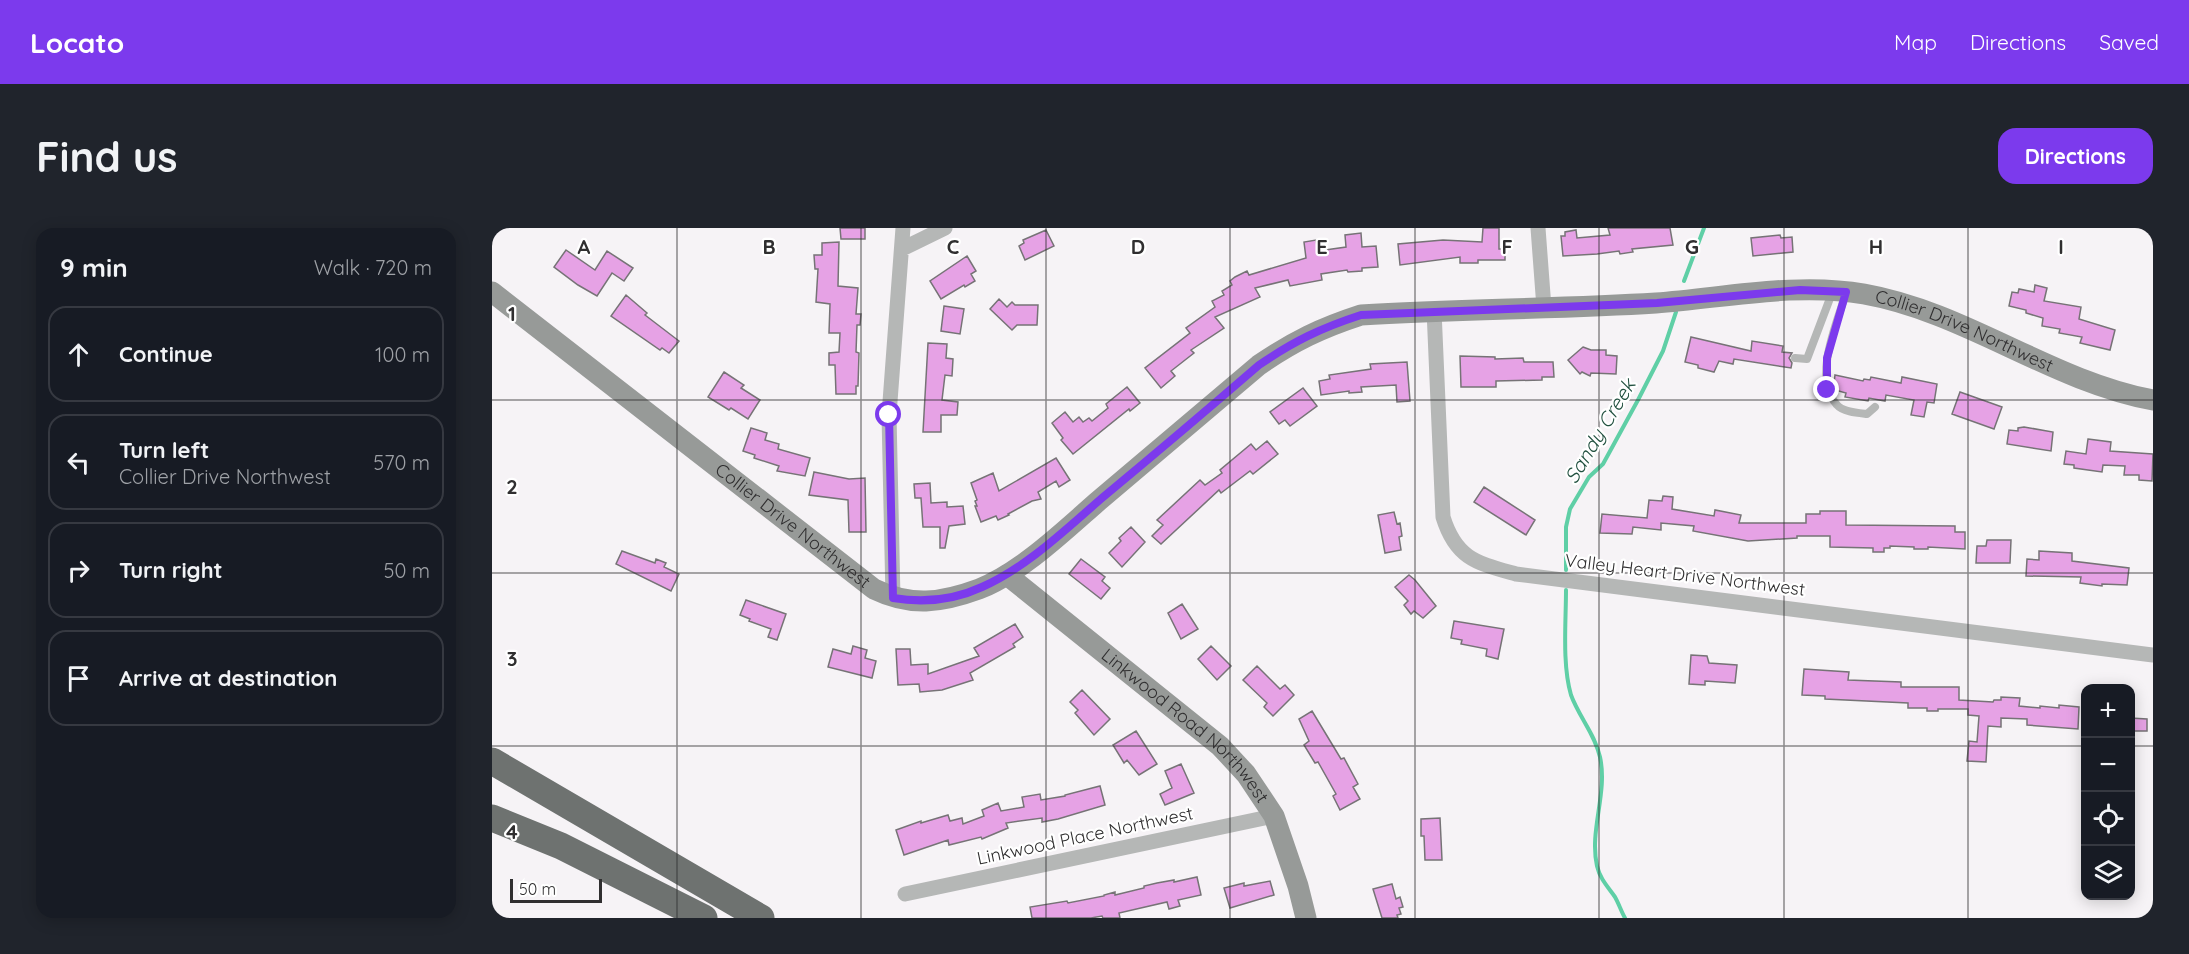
<!DOCTYPE html>
<meta charset="utf-8">
<style>
:root{--surface:#171b24;--page:#20242c;--text:#f1f3f6;--muted:#9ea1a6;--line:#363941;--accent:#7c3aed}
body{margin:0;font-family:Quicksand,sans-serif;background:var(--page);color:var(--text)}
.controls{position:absolute;right:18px;bottom:18px;display:grid;overflow:hidden;border-radius:12px;box-shadow:0 3px 15px #0003}
.controls button{width:54px;height:54px;display:grid;place-items:center;padding:0;border:0;border-bottom:2px solid var(--line);background:var(--surface);color:var(--text);font:30px sans-serif}
.scale{position:absolute;left:18px;bottom:15px;width:92px;box-sizing:border-box;padding-left:6px;border:3px solid #302f30;border-top:0;font-size:16px;line-height:21px;white-space:nowrap;color:#302f30;-webkit-text-stroke:4px #fff;paint-order:stroke}
.stop{position:absolute;width:18px;height:18px;margin:-14px;border:4px solid #7c3aed;border-radius:50%;background:#fff}
.stop.end{background:#7c3aed;border-color:#fff;box-shadow:0 2px 6px #0008}
.list{margin:0;padding:0;list-style:none}
h2{display:flex;justify-content:space-between;align-items:center;height:78px;margin:0;padding:0 24px;font-size:26px}
h2 small{font-size:20px;font-weight:400;color:var(--muted)}
.list li{display:grid;grid-template-columns:39px 1fr auto;gap:18px;align-items:center;box-sizing:border-box;height:96px;margin:0 12px 12px;padding:0 12px;border:2px solid var(--line);border-radius:18px}
.list b{display:block;font-size:22px;white-space:nowrap}
.list p{margin:0;font-size:20px;white-space:nowrap;color:var(--muted)}
.list em{font-size:20px;font-style:normal;color:var(--muted)}
.icon{flex:none;width:33px;height:33px;fill:none;stroke:currentColor;stroke-width:2;stroke-linecap:round;stroke-linejoin:round}
.map{position:relative;flex:none;width:1661px;height:690px;overflow:hidden;border-radius:18px}
header{display:flex;align-items:center;gap:36px;box-sizing:border-box;height:84px;padding:0 30px;background:var(--accent);color:#fff}
header strong{font-size:28px}
nav{display:flex;gap:33px;margin-inline-start:auto;font-size:21px}
.intro{display:flex;align-items:center;justify-content:space-between;box-sizing:border-box;height:144px;padding:0 36px}
h1{margin:0;font-size:42px}
.button{padding:15px 27px;border-radius:18px;background:var(--accent);color:#fff;font-size:21px;font-weight:700}
main{display:flex;gap:36px;padding:0 36px}
aside{flex:1;background:var(--surface);border-radius:18px;box-shadow:0 3px 15px #0003}
.map>svg:first-child{display:block}
.lines{fill:none;stroke-linecap:round;stroke-linejoin:round}
.stream{stroke:#5fcfa6;stroke-width:4}
.building{fill:#e6a2e5;stroke:#767376;stroke-width:1.5}
.lane{stroke:#b5b7b6;stroke-width:8}
.street{stroke:#b5b7b6;stroke-width:15}
.secondary{stroke:#979a98;stroke-width:21}
.highway{stroke:#6e7270;stroke-width:27}
.route{stroke:#7c3aed;stroke-width:8}
.grid{fill:none;stroke:#302f30;stroke-width:1.5;stroke-opacity:0.55}
.labels{text-anchor:middle;stroke-width:4.5;stroke-linejoin:round;paint-order:stroke}
.street-label{font-size:18px;fill:#302f30;stroke:#fff}
.water-label{font-size:20px;font-style:italic;fill:#225140;stroke:#fff}
.grid-label{font-size:20px;text-anchor:middle;font-weight:bold;fill:#302f30;stroke:#fff;stroke-width:4.5;stroke-linejoin:round;paint-order:stroke}
</style>
<header>
<strong>Locato</strong>
<nav><a>Map</a><a>Directions</a><a>Saved</a></nav>
</header>
<div class="intro"><h1>Find us</h1><a class="button">Directions</a></div>
<main>
<aside>
<h2>9 min<small>Walk · 720 m</small></h2>
<ul class="list">
<li><svg class="icon" aria-label="ahead" viewBox="0 0 24 24"><path d="M12 20V5M6 11l6-6 6 6"/></svg><div><b>Continue</b></div><em>100 m</em></li>
<li><svg class="icon" aria-label="left" viewBox="0 0 24 24"><path d="M17 20v-9H6M10 6l-5 5 5 5"/></svg><div><b>Turn left</b><p>Collier Drive Northwest</p></div><em>570 m</em></li>
<li><svg class="icon" aria-label="right" viewBox="0 0 24 24"><path d="M7 20v-9h11M14 6l5 5-5 5"/></svg><div><b>Turn right</b></div><em>50 m</em></li>
<li><svg class="icon" aria-label="arrive" viewBox="0 0 24 24"><path d="M6 21V4h12l-3 4 3 4H6"/></svg><div><b>Arrive at destination</b></div></li>
</ul>
</aside>
<div class="map">
<svg width="1661" height="690" viewBox="0 0 1661 690">
<rect width="100%" height="100%" fill="#f6f3f6"/>
<g class="lines">
<path class="stream" d="M1192,53L1212,0
M1074,342V299L1078,281L1097,249L1111,236L1146,172L1171,123L1184,84
M1074,362C1074,394 1070,436 1079,467C1087,489 1103,506 1108,529C1116,565 1097,602 1105,638C1108,651 1116,659 1123,669C1127,676 1129,683 1133,690"/>
</g>
<path class="building" d="M348,0H373V11H349Z
M991,0H1007V21H1013V32H986V35H968V29L908,37L906,16L951,12L990,14Z
M1116,0H1178L1181,17L1140,21L1141,24L1128,26L1127,23L1105,26L1071,28L1069,8H1073V4L1084,2L1085,10L1118,7Z
M554,2L562,18L533,32L527,18L532,15L531,12Z
M869,5L870,19L884,18L886,39L870,40V43L856,44L855,42L829,46L830,52L798,58L796,52L763,60L768,69L723,89L732,100L699,122L702,125L679,143L683,148L669,160L653,140L698,105L694,100L723,79L720,73L732,67L730,63L740,57L738,53L743,49L755,43L757,47L814,30L812,14L824,12L826,23L854,19L853,7Z
M1288,7L1289,10L1300,9L1301,24L1261,28L1259,10Z
M347,14L346,58L366,60L364,86H369L368,97H365L364,124L367,125L366,158H364V166H344L343,137H337V125L347,124L348,105H337L338,76L324,74L326,41H323L322,27H330V15Z
M74,22L103,42L115,23L141,40L132,53L120,45L105,68L86,57L62,39Z
M475,28L484,43L479,46L483,53L473,59L472,57L449,71L438,53Z
M1543,57L1555,60L1552,73L1589,79L1587,91L1623,102L1618,122L1588,115L1590,109L1567,105L1568,101L1550,98L1551,90L1534,85V82L1517,78L1520,64L1526,65L1527,61L1542,64Z
M134,67L155,85L153,87L187,113L177,125L170,120L168,122L119,88Z
M507,71L515,79L520,74L523,77H546L545,97H525L520,102L498,81Z
M452,78L472,81L468,106L449,103Z
M1199,109L1259,123L1260,113L1291,118L1290,124L1300,125L1297,130L1300,135L1299,140L1242,131L1241,136L1227,133L1222,144L1206,140V137L1193,134Z
M436,115L455,116L454,130L461,131L460,148L453,147L450,172L466,174L465,187H449V204H431Z
M1091,119L1099,122H1114V127L1125,128L1124,146L1099,145L1098,148L1090,144L1088,146L1076,132Z
M968,128L1003,129V131L1031,130L1032,134H1061L1062,149H1050V152L1004,153V159H969Z
M915,134L918,173L905,174L904,157L869,159L870,164L857,165V163L829,167L827,153L838,151L837,147L879,141L878,136Z
M232,144L252,157L249,160L268,172L256,191L239,180L237,182L216,169Z
M1343,147L1371,153L1372,151L1378,152L1379,149L1409,155L1410,149L1445,156L1442,175L1435,174L1432,189L1419,187L1422,172L1394,167L1393,173L1377,170L1376,173L1353,169L1354,165L1343,162L1342,155Z
M635,159L648,175L638,183L637,181L581,226L569,212L571,210L560,195L573,184L581,194L587,189L591,194L597,190L600,193L616,180L614,176Z
M811,160L825,178L798,198L793,192L787,196L778,184Z
M1468,164L1510,179L1502,201L1460,186Z
M1532,199L1561,204L1559,223L1515,216L1517,202L1526,203V200Z
M259,200L275,205L273,212L287,216L286,221L318,230L313,248L285,243L287,238L262,230L263,227L251,223Z
M1596,211L1619,214L1618,223L1661,226L1660,253L1647,252V247H1632L1633,238L1611,237L1610,244L1582,240V237L1572,236L1574,223L1594,226Z
M775,213L786,226L761,246L758,243L729,265L727,262L669,316L660,308L671,297L665,292L708,252L713,257L730,245L728,242L759,216L764,222Z
M564,230L578,252L567,259L564,253L546,264L549,271L540,273L516,286L517,287L506,292L504,288L489,294L483,278H485L483,273L485,272L479,255L501,245L507,263Z
M322,244L357,251L373,250L374,304H357L356,272L317,267Z
M438,255L439,275L455,274V279L471,278L473,296L457,298L453,320H448V299H431L429,270H423L422,256Z
M992,259L1043,292L1034,307L982,274Z
M1171,268L1181,269L1180,281L1222,288L1223,282L1249,287L1247,295H1314V286H1328V283H1354V297L1463,298V304H1473V321L1436,319V321H1422V319L1398,318V320H1392V324H1381V320L1338,319V308H1305V310L1256,313L1201,303L1202,298L1169,295V302L1141,299L1140,306L1108,305L1110,286L1155,290L1157,272L1170,273Z
M902,284L905,296L908,295L910,308L907,309L909,322L893,325L886,287Z
M639,299L653,314L630,339L617,325L629,313L627,310Z
M1495,312H1519L1518,335H1484L1485,318H1494Z
M130,323L163,335L164,331L174,335L172,339L187,346L179,363L124,336Z
M1547,323L1580,325V333L1637,340L1635,357L1610,356V358L1588,355L1589,349L1534,348L1535,331L1547,332Z
M589,331L613,349L610,353L618,360L609,371L577,346Z
M917,347L923,352L944,378L931,390L922,383L919,386L912,377L916,373L903,359Z
M254,372L294,386L285,412L276,409L279,401L257,393L258,391L248,387Z
M690,376L706,401L689,411L676,385Z
M962,393L1012,401L1006,431L994,428L995,421L969,416L970,412L959,410Z
M523,396L531,409L521,416L523,419L478,445L481,452L450,462L428,464L427,456L406,457L404,421H418L419,437L436,436V446L487,428L482,420Z
M361,418L375,422L373,430L384,433L380,450L336,439L341,421L359,426Z
M719,418L739,438L725,452L706,431Z
M1199,427L1215,428L1217,435L1245,437L1243,455L1213,453V457L1197,456Z
M765,438L788,461L793,457L802,467L781,488L772,479L775,475L751,452Z
M1312,441L1357,444L1356,452L1409,454V459H1467V472L1501,474L1502,472H1509V469L1528,470L1527,478L1548,480V478L1567,480V477L1587,479L1586,501L1535,497V491L1509,490V499L1496,498L1494,534L1475,533L1477,513L1485,514L1487,488L1476,487V481H1446V483H1435V480H1416V475L1333,471V468L1310,467Z
M590,462L618,491L602,507L583,485L586,482L578,474Z
M820,483L849,531L852,530L866,556L861,559L868,571L848,582L841,568L844,566L826,534L823,535L812,517L817,513L807,491Z
M1638,490L1655,491V503H1638Z
M644,503L665,536L647,547L635,532L632,535L621,517Z
M689,536L702,565L673,577L668,566L680,560L673,543Z
M608,558L613,577L566,591L550,594V590L514,595L516,600L490,611L489,609L457,617L456,612L412,627L404,602L429,593V595L456,587L458,593L470,590L471,596L492,588L490,582L506,575L509,583L532,579L530,569L548,566L549,572L573,568V567Z
M948,590L950,632H933L932,608H929V591Z
M705,649L709,667L686,672L688,678L677,681L675,674L627,685L628,690H611L610,688L599,690H540L538,679L575,673L576,675L612,668V667L623,664V667L652,660V658L665,655L682,652V654Z
M778,653L782,667L738,680L732,660L752,655V658Z
M900,656L904,671L908,669L911,679L907,680L909,686L905,687L906,690H890L881,661Z"/>
<g class="lines">
<path class="lane" d="M1354,65C1345,95 1320,150 1345,177C1351,184 1366,185 1375,186L1383,179
M1303,130L1315,131L1340,65"/>
<path class="street" d="M1046,0L1052,80
M410,21L453,0
M942,82L951,289C964,331 985,335 1024,346L1661,427
M401,370L397,187L411,0
M413,666L782,588"/>
<g class="secondary">
<path id="s1" d="M0,64L382,361C419,379 449,375 487,361C528,345 571,304 604,275C659,229 713,183 767,137C802,113 829,100 869,87C967,81 1066,81 1164,75C1232,70 1304,54 1372,66C1474,84 1559,153 1661,172"/>
<path id="s2" d="M515,347L728,518L754,546L782,588L806,658L814,690"/>
</g>
<path class="highway" d="M0,533L269,690
M0,590L69,618L212,690"/>
</g>
<g class="lines">
<path class="route" d="M397,187L401,370C431,375 462,372 490,359C535,339 573,302 610,270C663,226 715,182 767,137C802,113 829,100 869,87L1165,75L1308,62L1354,64L1335,130V162"/>
</g>
<path class="grid" d="M185,0V690M369,0V690M554,0V690M738,0V690M923,0V690M1107,0V690M1292,0V690M1476,0V690M0,172H1661M0,345H1661M0,518H1594M1638,518H1661"/>
<g class="labels">
<g class="street-label">
<text dy="6" stroke="none"><textPath href="#s1" startOffset="1677">Collier Drive Northwest</textPath></text>
<text dy="6" stroke="none"><textPath href="#s1" startOffset="381">Collier Drive Northwest</textPath></text>
<text transform="translate(1193 347) rotate(7)" y="6">Valley Heart Drive Northwest</text>
<text dy="6" stroke="none"><textPath href="#s2" startOffset="234">Linkwood Road Northwest</textPath></text>
<text transform="translate(593 608) rotate(-12)" y="6">Linkwood Place Northwest</text>
</g>
<g class="water-label">
<text transform="translate(1108 203) rotate(-59)" y="7">Sandy Creek</text>
</g>
</g>
<g class="grid-label">
<text x="92" y="26">A</text>
<text x="277" y="26">B</text>
<text x="461" y="26">C</text>
<text x="646" y="26">D</text>
<text x="830" y="26">E</text>
<text x="1015" y="26">F</text>
<text x="1200" y="26">G</text>
<text x="1384" y="26">H</text>
<text x="1569" y="26">I</text>
<text x="20" y="93">1</text>
<text x="20" y="266">2</text>
<text x="20" y="438">3</text>
<text x="20" y="611">4</text>
</g>
</svg>
<div class="controls">
<button>+</button>
<button>−</button>
<button><svg class="icon" aria-label="locate" viewBox="0 0 24 24"><circle cx="12" cy="12" r="6"/><path d="M12 2v4M12 18v4M2 12h4M18 12h4"/></svg></button>
<button><svg class="icon" aria-label="layers" viewBox="0 0 24 24"><path d="M12 4l9 5-9 5-9-5zM3 14l9 5 9-5"/></svg></button>
</div>
<div class="scale">50 m</div>
<div class="stop" style="left:397px;top:187px"></div>
<div class="stop end" style="left:1335px;top:162px"></div>
</div>
</main>
